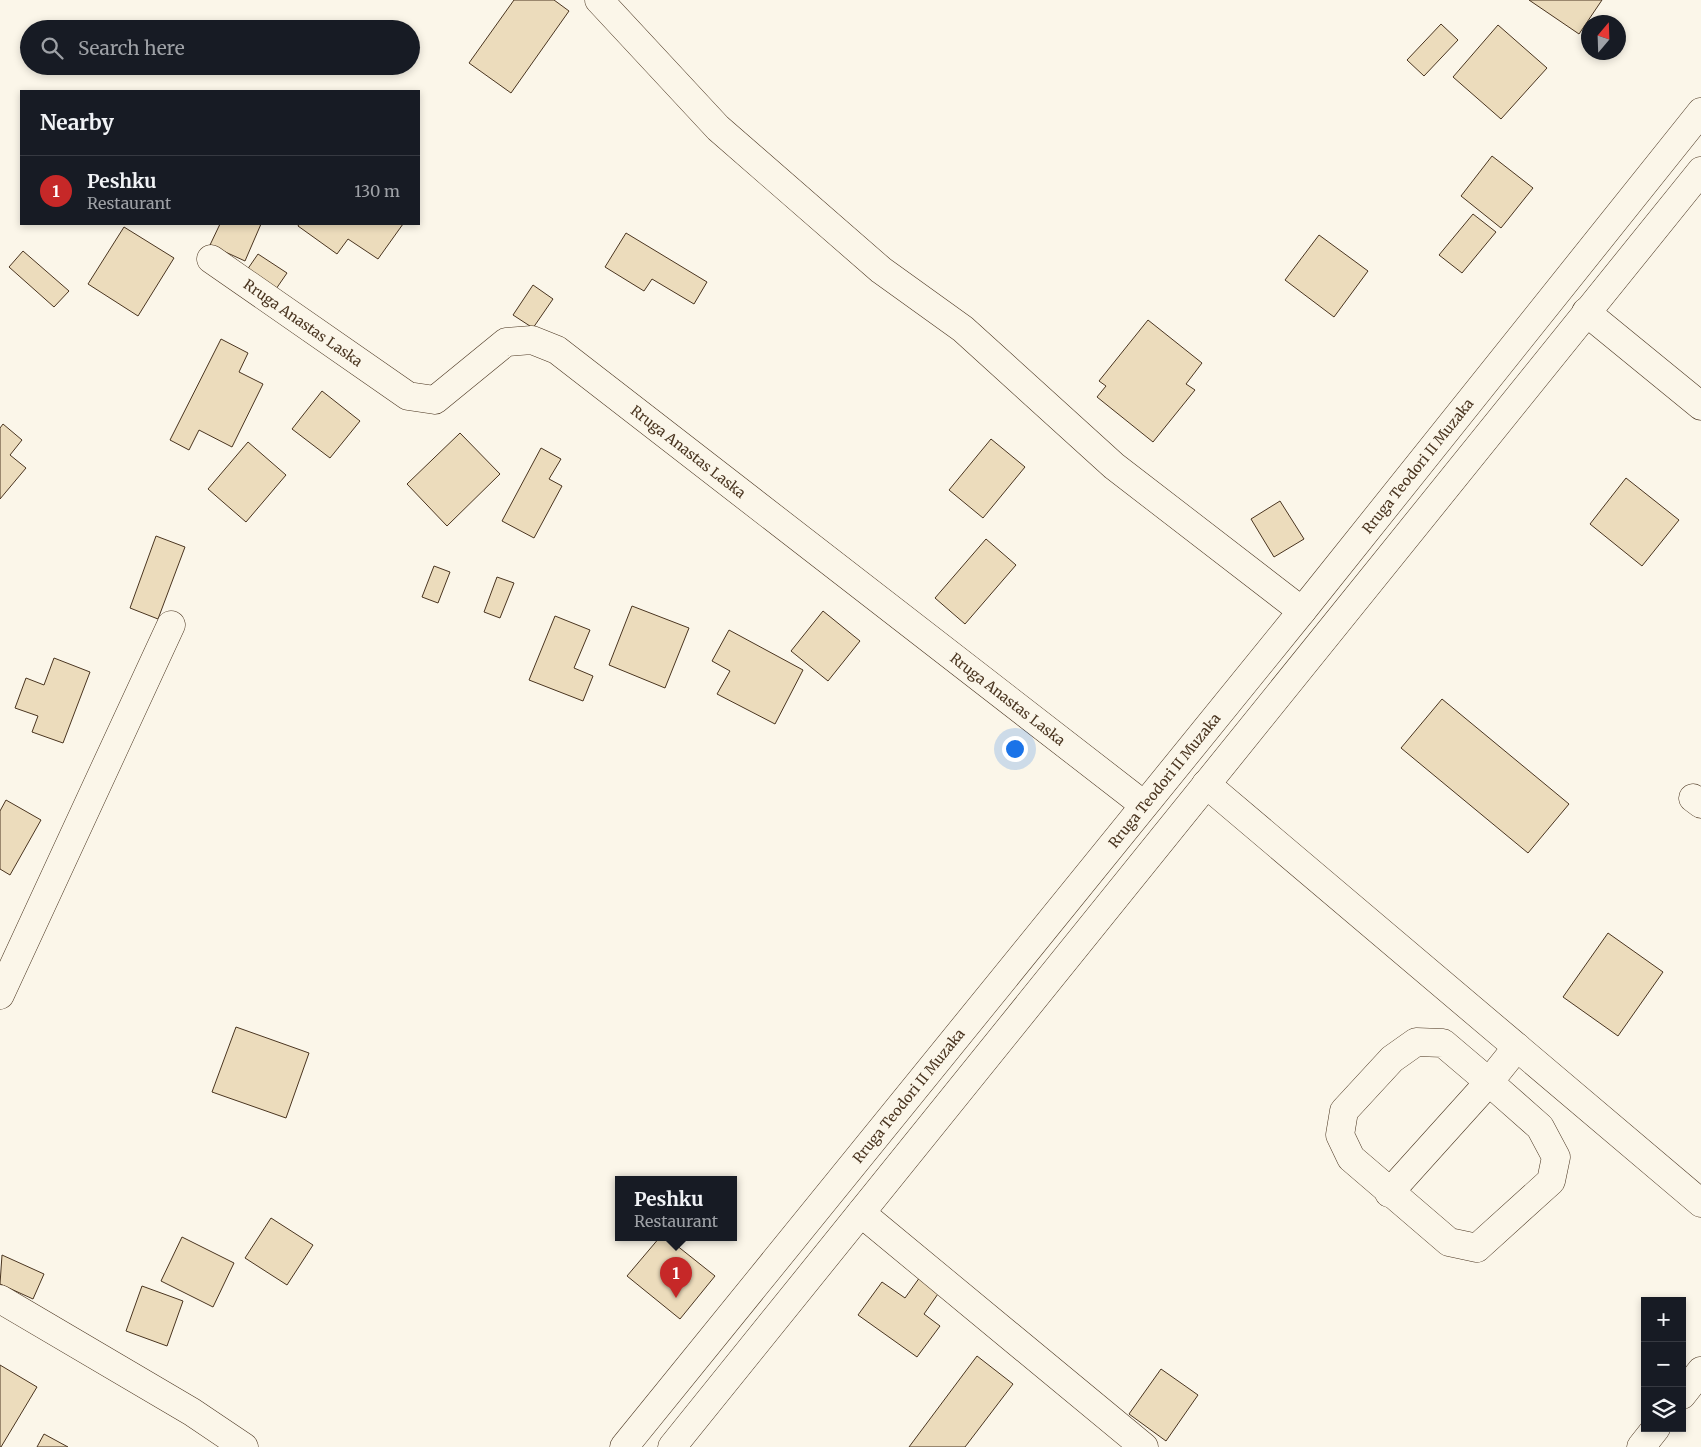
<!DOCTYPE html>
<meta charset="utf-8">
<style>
:root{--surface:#171b24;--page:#20242c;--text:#f1f3f6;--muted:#9ea1a6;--line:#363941;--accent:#c62828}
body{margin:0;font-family:Merriweather,serif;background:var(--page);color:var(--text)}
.controls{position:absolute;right:15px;bottom:15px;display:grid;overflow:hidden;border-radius:0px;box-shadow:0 2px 8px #0003}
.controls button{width:45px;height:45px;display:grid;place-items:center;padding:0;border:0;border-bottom:1px solid var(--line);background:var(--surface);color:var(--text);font:25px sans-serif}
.compass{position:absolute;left:1581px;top:15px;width:45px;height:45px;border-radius:50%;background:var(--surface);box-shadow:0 2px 8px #0003;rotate:19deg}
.you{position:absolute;left:1014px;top:748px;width:18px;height:18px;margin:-12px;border:4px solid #fff;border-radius:50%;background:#1a73e8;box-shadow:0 0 0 8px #1a73e833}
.badge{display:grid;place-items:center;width:32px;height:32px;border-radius:50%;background:var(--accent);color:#fff;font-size:16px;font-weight:700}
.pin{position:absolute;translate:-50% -41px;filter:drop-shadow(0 1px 2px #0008)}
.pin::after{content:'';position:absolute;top:26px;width:18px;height:15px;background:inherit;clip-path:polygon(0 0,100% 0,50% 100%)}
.popup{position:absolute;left:615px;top:1176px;width:122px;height:65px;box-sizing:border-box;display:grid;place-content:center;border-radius:0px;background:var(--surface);filter:drop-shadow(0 1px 4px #0005);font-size:16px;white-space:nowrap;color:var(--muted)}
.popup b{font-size:19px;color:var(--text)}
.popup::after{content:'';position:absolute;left:50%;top:100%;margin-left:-10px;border:10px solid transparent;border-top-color:var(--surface)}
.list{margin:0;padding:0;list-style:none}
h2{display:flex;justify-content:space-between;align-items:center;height:65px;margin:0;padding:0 20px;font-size:21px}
h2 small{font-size:16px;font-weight:400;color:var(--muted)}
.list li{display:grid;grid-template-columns:32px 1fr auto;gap:15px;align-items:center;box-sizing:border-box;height:70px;padding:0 20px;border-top:1px solid var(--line)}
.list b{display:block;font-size:19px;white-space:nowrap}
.list p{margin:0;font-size:16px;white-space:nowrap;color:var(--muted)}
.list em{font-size:16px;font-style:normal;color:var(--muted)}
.icon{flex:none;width:28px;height:28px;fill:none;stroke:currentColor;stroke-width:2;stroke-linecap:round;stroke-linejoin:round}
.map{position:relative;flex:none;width:1701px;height:1447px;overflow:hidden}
.search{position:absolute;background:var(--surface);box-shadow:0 2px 8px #0003;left:20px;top:20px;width:400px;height:55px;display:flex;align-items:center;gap:12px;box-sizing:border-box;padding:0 18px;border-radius:28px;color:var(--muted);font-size:19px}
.panel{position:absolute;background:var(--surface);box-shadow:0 2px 8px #0003;left:20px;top:90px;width:400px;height:135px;border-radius:0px}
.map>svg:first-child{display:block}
.building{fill:#ecdcbc;stroke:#4a3520}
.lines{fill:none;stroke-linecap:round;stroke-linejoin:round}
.minor-casing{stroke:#4a3520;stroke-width:29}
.major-casing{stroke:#4a3520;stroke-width:29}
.minor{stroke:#fbf6e9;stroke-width:28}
.major{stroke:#fbf6e9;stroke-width:28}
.labels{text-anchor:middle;stroke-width:4;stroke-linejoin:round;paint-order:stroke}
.street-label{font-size:14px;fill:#4a3520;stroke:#fbf6e9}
</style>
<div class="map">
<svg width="1701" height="1447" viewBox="0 0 1701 1447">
<rect width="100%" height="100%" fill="#fbf6e9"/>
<path class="building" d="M514,0H554L569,11L511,93L469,63Z
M1529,0H1602L1579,34Z
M1441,24L1458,40L1424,76L1407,60Z
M1498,25L1547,68L1501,119L1453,77Z
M1492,156L1533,188L1501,228L1461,196Z
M1473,214L1496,232L1462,273L1439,255Z
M220,224H261L245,261L210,245Z
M299,224H403L378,259L348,239L337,254L298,226Z
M124,227L174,258L138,316L88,284Z
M626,233L707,282L694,304L652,279L644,291L605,267Z
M1319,235L1368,271L1334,317L1285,280Z
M23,251L69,291L54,307L9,267Z
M258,254L287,273L276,289L247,270Z
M533,285L553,299L533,328L513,315Z
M1148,320L1202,363L1186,384L1195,390L1153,442L1097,397L1106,386L1099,381Z
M221,339L248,353L239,372L263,384L232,447L199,430L189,450L170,440Z
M322,391L360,421L330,458L292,429Z
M3,424L22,440L10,455L26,468L0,499V428Z
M460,433L500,474L447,526L407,484Z
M991,439L1025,467L983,518L949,490Z
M248,442L286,475L246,522L208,489Z
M541,448L561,459L549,479L562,486L534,538L502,521Z
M1626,478L1679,520L1642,566L1590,524Z
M1280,501L1304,539L1274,557L1251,519Z
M156,536L185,547L158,619L130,608Z
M986,539L1016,565L965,624L935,598Z
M434,566L450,572L438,603L422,597Z
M497,577L514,583L500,618L484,612Z
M632,606L689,628L665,688L609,665Z
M823,611L860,641L828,681L791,651Z
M555,616L590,630L574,668L593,676L583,701L529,680Z
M729,630L803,670L775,724L717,694L730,671L712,661Z
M54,658L90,672L63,743L32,732L38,716L15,708L26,678L44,685Z
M1442,699L1569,804L1528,853L1401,748Z
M6,800L41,820L10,875L0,869V811Z
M1608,933L1663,972L1618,1036L1563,997Z
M236,1027L309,1053L286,1118L212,1092Z
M271,1218L313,1245L287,1285L245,1258Z
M182,1237L234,1263L213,1307L161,1281Z
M660,1237H666L715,1276L680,1319L627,1276Z
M2,1255L44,1274L33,1299L0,1284Z
M920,1277L940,1291L924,1314L940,1326L917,1357L858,1315L882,1282L905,1298Z
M142,1286L183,1301L167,1346L126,1331Z
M977,1356L1013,1384L965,1447H909Z
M0,1365L37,1387L1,1447H0Z
M1161,1369L1198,1395L1166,1441L1129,1414Z
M44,1434L68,1447H37Z"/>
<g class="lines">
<defs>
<g id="minor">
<path d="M599,0L718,128L881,270L963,329L1114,466L1302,611"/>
<path id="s1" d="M211,259L408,396L435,400L506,342L532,340L557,350L1144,805"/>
<path d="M1586,312L1701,406"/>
<path d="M1206,784L1701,1203"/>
<path d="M1693,798L1701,804"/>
<path d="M0,995L171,625"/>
<path d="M1389,1193L1489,1082L1443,1043L1416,1042L1392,1059L1344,1111L1340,1135L1351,1158L1449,1242L1477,1248L1551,1181L1556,1157L1540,1127L1489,1082L1517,1047"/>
<path d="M861,1213L1144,1447"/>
<path d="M0,1299L192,1412L244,1447"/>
<path d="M1682,1395L1701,1371"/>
<path d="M1641,1447L1656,1428"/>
</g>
<g id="major">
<path id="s2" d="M624,1447L1302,611L1701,112"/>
<path d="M672,1447L1701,171"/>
</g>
</defs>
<use href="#minor" class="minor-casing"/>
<use href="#major" class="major-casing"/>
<use href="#minor" class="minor"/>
<use href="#major" class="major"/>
</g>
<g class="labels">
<g class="street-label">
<text dy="5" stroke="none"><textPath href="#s1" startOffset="112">Rruga Anastas Laska</textPath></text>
<text dy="5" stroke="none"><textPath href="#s1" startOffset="578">Rruga Anastas Laska</textPath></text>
<text dy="5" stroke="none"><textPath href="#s2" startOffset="1262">Rruga Teodori II Muzaka</textPath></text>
<text dy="5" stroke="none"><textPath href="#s1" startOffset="982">Rruga Anastas Laska</textPath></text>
<text dy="5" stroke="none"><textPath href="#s2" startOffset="858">Rruga Teodori II Muzaka</textPath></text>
<text dy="5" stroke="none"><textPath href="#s2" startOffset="452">Rruga Teodori II Muzaka</textPath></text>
</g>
</g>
</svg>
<div class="controls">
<button>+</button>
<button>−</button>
<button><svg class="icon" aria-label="layers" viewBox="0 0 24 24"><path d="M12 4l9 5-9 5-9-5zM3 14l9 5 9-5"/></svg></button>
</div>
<svg class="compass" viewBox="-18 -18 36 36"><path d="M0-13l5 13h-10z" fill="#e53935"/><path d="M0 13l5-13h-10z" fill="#9ea1a6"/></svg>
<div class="you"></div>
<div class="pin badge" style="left:676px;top:1298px">1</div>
<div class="popup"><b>Peshku</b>Restaurant</div>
<div class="search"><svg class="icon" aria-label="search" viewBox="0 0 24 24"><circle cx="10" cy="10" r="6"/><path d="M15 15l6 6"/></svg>Search here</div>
<section class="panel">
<h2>Nearby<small></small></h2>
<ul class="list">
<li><span class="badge">1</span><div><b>Peshku</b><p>Restaurant</p></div><em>130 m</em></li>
</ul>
</section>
</div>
